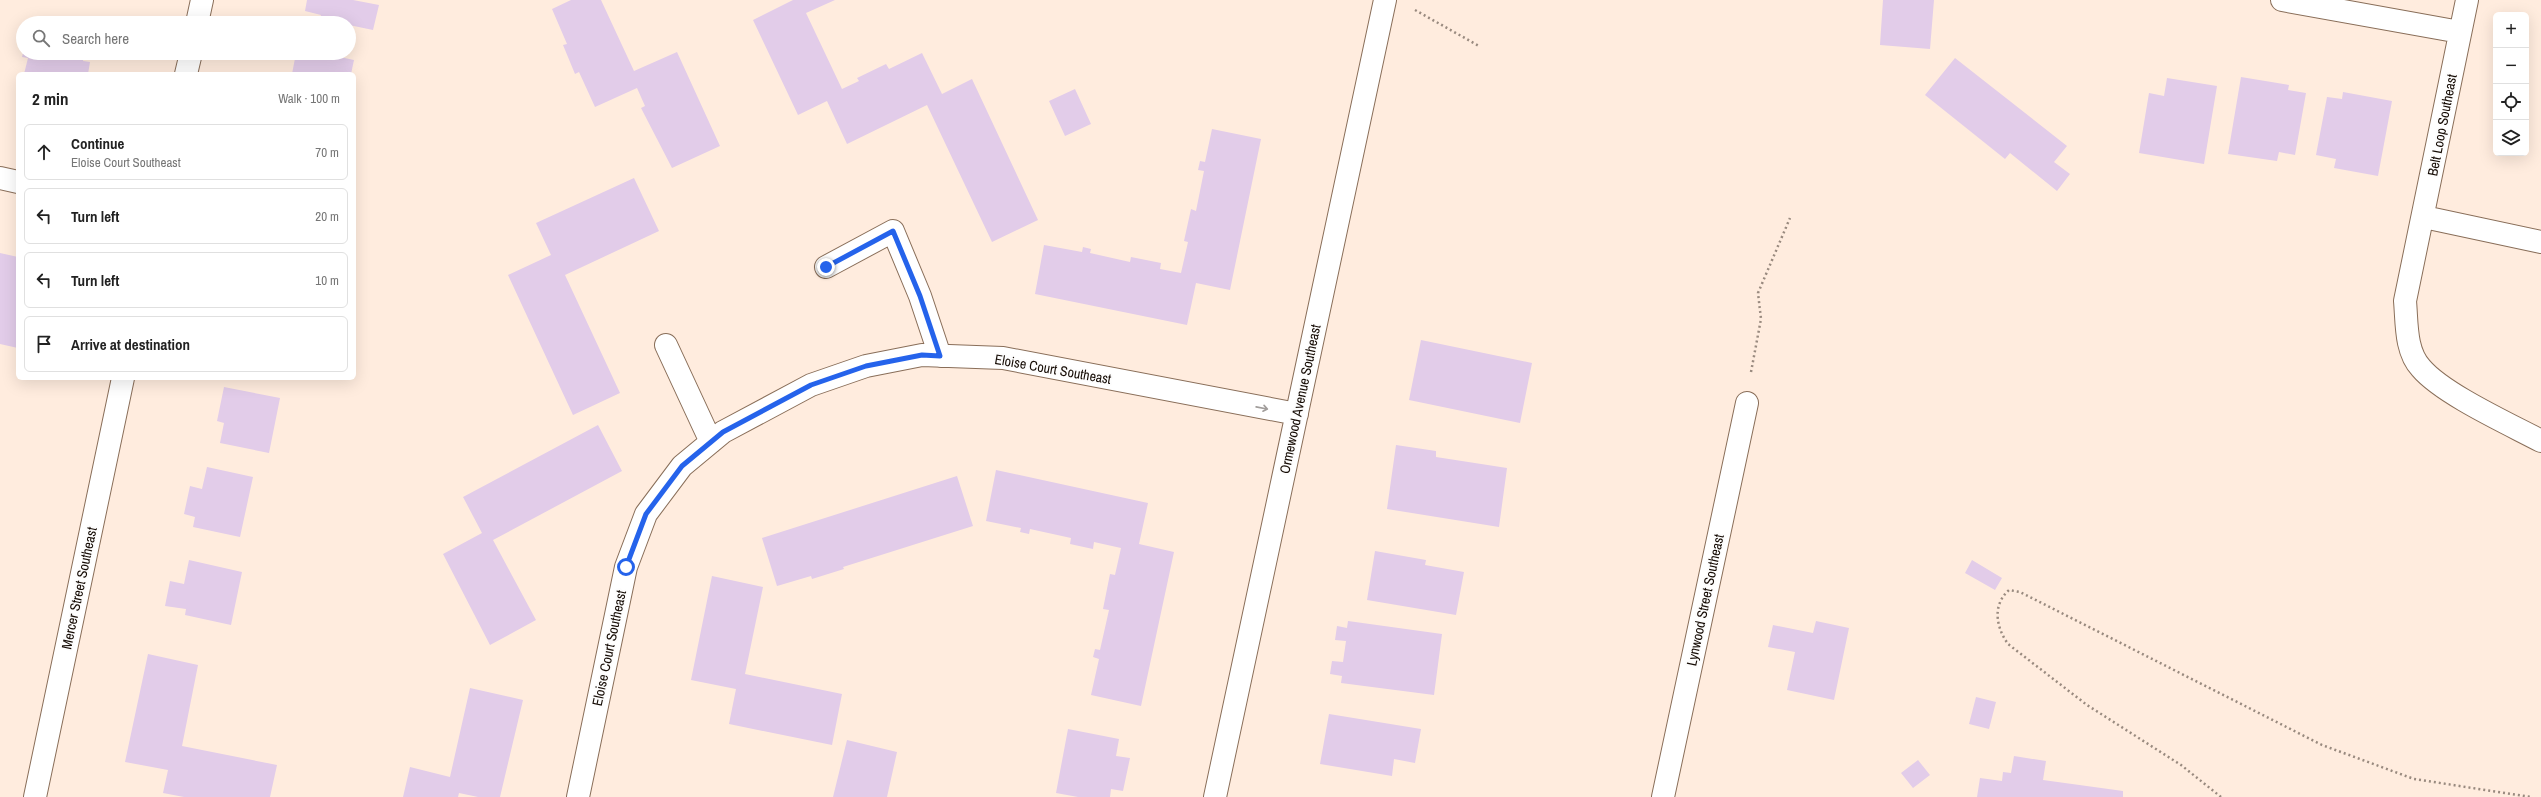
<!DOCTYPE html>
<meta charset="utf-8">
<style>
:root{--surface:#fff;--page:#f6f6f6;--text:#222;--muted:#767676;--line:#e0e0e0}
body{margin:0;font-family:"Archivo Narrow",sans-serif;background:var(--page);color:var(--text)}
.controls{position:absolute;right:12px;top:12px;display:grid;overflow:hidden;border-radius:6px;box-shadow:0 4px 16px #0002}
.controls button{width:36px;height:36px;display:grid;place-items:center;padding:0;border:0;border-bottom:1px solid var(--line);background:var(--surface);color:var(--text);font:20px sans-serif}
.stop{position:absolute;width:12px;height:12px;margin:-9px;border:3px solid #2563eb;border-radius:50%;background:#fff}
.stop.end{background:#2563eb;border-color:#fff;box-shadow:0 1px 4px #0008}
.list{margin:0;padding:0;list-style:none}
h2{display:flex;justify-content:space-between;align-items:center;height:52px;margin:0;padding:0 16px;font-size:17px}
h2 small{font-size:13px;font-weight:400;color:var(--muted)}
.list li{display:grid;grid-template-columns:26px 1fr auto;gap:12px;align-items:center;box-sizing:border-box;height:56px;margin:0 8px 8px;padding:0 8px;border:1px solid var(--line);border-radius:6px}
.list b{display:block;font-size:15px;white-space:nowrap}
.list p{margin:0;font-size:13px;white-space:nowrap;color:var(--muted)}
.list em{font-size:13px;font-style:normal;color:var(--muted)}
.icon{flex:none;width:22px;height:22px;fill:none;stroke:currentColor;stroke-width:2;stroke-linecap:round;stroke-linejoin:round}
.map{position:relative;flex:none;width:2541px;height:797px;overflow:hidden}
.search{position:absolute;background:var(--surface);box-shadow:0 4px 16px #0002;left:16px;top:16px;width:340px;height:44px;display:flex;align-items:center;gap:10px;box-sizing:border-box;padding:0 14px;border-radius:22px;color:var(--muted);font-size:15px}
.panel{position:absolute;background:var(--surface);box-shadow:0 4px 16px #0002;left:16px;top:72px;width:340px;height:308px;border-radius:6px}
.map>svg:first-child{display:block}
.building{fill:#e2cce9}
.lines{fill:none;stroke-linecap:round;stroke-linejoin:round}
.minor-casing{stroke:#896e59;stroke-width:24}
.path{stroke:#998a7f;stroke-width:2.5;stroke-dasharray:2 3;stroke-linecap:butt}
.minor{stroke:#fff;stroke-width:22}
.oneway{stroke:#a19d9b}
.route{stroke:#2563eb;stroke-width:5}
.labels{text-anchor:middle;stroke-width:4;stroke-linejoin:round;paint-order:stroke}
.street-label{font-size:14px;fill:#150b04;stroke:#fdfdfd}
</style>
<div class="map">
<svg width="2541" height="797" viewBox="0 0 2541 797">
<rect width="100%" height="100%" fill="#ffecde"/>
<path class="building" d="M307,0H353L379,5L373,30L349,25V23L319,22L321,15L305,11Z
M571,0H601L634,71L677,52L720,146L672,168L641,108L645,106L637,88L595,107L579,72L575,74L563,45L567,44L552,9Z
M793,0H835L806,13L842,89L859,81L857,78L886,64L889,69L922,53L942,94L972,79L1038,220L992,242L927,105L847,144L827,101L798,115L753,20Z
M1883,0H1934L1930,49L1880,45Z
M23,53H85L83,61L90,62L88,74H24L28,58L22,57Z
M296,53H321L354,60L351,74H292Z
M1955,58L2067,146L2054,162L2070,174L2057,191L2010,153L2005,159L1925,95Z
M2241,77L2289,85L2288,90L2306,93L2295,155L2279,152L2277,161L2228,154Z
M2167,78L2217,86L2204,164L2139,153L2149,93L2164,96Z
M1075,89L1091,124L1065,136L1049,101Z
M2343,92L2392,101L2378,176L2334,168L2336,159L2316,155L2327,97L2342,99Z
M1212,129L1261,139L1230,290L1196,283L1187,325L1035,294L1044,245L1082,252L1083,247L1091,249L1090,253L1130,262L1131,257L1161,263L1160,269L1181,273L1188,242L1184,241L1191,209L1196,211L1204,171L1198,170L1200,161L1205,162Z
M634,178L659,231L565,275L620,393L573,415L508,275L551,255L536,223Z
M0,253L18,257V348L0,344Z
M1421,340L1532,363L1520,423L1409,400Z
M224,387L280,398L269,453L220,443L224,423L217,421Z
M598,425L622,471L493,540L536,620L490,645L443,554L482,533L463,497Z
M1396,445L1436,451V457L1507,468L1499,527L1387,509Z
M207,467L253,477L240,537L193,527L195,517L184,514L190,486L202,489Z
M996,470L1148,503L1139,544L1174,552L1141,706L1091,695L1099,659L1093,657L1095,649L1100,650L1109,610L1103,609L1110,574L1115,575L1121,548L1094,542L1093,549L1070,544L1071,538L1030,529L1029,534L1020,532L1021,528L986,521Z
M957,476L973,526L843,567L844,569L812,579L811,576L777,586L762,538Z
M1375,551L1426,560L1425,565L1464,572L1456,615L1367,600Z
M189,560L242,572L231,625L185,615L186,609L165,606L170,581L184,584Z
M1972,560L2002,578L1995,590L1965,573Z
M712,576L763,587L745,674L842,694L832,745L729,724L736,689L691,680Z
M1348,621L1442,634L1434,695L1341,683L1342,676L1330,674L1332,661L1343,662L1346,641L1335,640L1337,626L1347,628Z
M1816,621L1849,628L1834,700L1787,690L1795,652L1768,647L1773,625L1813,633Z
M148,654L198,665L182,746L277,765L270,797H184L163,793L168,770L125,762Z
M470,688L523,700L500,797H478L459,793L458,797H403L410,767L450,777Z
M1976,697L1996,702L1989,729L1969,724Z
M1329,714L1421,729L1415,763L1394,759L1392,776L1320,764Z
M1068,729L1119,739L1116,756L1130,758L1123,791L1111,789L1110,797H1078L1056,793Z
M847,740L897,752L887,797H833Z
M2014,756L2046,761L2043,780L2123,791V797H1977L1980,778L2002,781L2003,772L2011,773Z
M1918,760L1930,775L1913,788L1901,773Z"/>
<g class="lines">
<defs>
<path id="minor" d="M2282,0L2460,32
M2467,0L2405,301C2407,322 2405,351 2421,368C2443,394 2509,424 2541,441
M197,23L202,0
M186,74L191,53
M0,178L18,182
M2424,217L2541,242
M826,267L893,231L920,296L940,356
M666,345L711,442
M35,797L123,378
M578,797L626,567L646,514L682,466L723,432L811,385L866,366L922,355L1003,358L1297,414
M1215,797L1385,0
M1663,797L1747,403"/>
</defs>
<use href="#minor" class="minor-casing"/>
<path class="path" d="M1415,10L1479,46
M1751,372L1761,319L1758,293L1790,218
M2221,797L2181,765L2087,705L2008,644C1996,627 1992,605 2009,590L2020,592L2322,745L2414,779L2531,797"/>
<use href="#minor" class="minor"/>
</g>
<defs><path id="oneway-shaft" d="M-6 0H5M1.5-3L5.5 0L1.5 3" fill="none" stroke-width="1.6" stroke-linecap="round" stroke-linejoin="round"/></defs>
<use class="oneway" href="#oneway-shaft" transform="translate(1262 408) rotate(11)"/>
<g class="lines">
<path class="route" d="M626,567L646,514L682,466L723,432L811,385L866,366L922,355L940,356L920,296L893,231L826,267"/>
</g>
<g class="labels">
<g class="street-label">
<text transform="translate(2442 125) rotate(-79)" y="5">Belt Loop Southeast</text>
<text transform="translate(1053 369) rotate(10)" y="5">Eloise Court Southeast</text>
<text transform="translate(1300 399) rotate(-78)" y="5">Ormewood Avenue Southeast</text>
<text transform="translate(79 588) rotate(-78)" y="5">Mercer Street Southeast</text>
<text transform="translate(1705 600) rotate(-78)" y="5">Lynwood Street Southeast</text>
<text transform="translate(609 648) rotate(-78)" y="5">Eloise Court Southeast</text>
</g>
</g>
</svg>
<div class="controls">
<button>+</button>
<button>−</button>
<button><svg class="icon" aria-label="locate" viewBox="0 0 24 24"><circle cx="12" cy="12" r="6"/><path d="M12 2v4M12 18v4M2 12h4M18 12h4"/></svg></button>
<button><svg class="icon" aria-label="layers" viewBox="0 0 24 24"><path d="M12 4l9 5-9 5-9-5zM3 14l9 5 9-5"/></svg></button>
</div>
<div class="stop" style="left:626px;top:567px"></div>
<div class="stop end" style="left:826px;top:267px"></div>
<div class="search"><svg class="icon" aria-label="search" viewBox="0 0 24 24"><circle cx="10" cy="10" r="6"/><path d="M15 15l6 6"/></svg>Search here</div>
<section class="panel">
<h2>2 min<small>Walk · 100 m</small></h2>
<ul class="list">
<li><svg class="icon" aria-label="ahead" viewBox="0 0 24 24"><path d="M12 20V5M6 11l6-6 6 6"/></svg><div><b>Continue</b><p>Eloise Court Southeast</p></div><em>70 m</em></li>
<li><svg class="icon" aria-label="left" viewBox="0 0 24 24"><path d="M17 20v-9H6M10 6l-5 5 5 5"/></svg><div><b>Turn left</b></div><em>20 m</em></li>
<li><svg class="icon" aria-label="left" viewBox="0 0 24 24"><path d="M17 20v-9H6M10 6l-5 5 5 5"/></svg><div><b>Turn left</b></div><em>10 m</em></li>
<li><svg class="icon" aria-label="arrive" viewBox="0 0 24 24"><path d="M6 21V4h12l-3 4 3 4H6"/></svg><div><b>Arrive at destination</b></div></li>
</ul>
</section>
</div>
